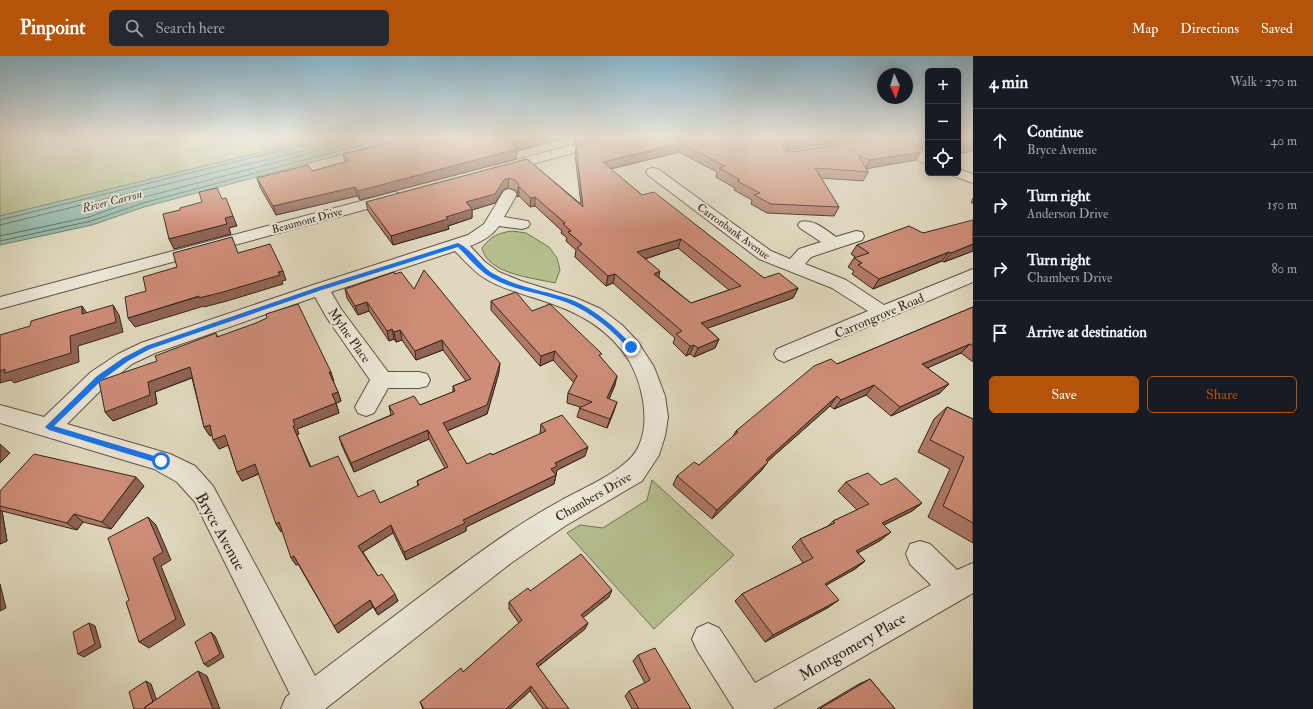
<!DOCTYPE html>
<meta charset="utf-8">
<style>
:root{--surface:#171b24;--page:#242831;--text:#f1f3f6;--muted:#9ea1a6;--line:#363941;--accent:#b45309}
body{margin:0;font-family:"IM FELL Double Pica",serif;background:var(--page);color:var(--text)}
.controls{position:absolute;right:12px;top:12px;display:grid;overflow:hidden;border-radius:6px;box-shadow:0 2px 10px #0003}
.controls button{width:36px;height:36px;display:grid;place-items:center;padding:0;border:0;border-bottom:1px solid var(--line);background:var(--surface);color:var(--text);font:20px sans-serif}
.compass{position:absolute;left:877px;top:12px;width:36px;height:36px;border-radius:50%;background:var(--surface);box-shadow:0 2px 10px #0003;rotate:176deg}
.stop{position:absolute;width:12px;height:12px;margin:-9px;border:3px solid #1a73e8;border-radius:50%;background:#fff}
.stop.end{background:#1a73e8;border-color:#fff;box-shadow:0 1px 4px #0008}
.list{margin:0;padding:0;list-style:none}
h2{display:flex;justify-content:space-between;align-items:center;height:52px;margin:0;padding:0 16px;font-size:17px}
h2 small{font-size:13px;font-weight:400;color:var(--muted)}
.list li{display:grid;grid-template-columns:26px 1fr auto;gap:12px;align-items:center;box-sizing:border-box;height:64px;padding:0 16px;border-top:1px solid var(--line)}
.list b{display:block;font-size:15px;white-space:nowrap}
.list p{margin:0;font-size:13px;white-space:nowrap;color:var(--muted)}
.list em{font-size:13px;font-style:normal;color:var(--muted)}
.actions{display:flex;gap:8px;padding:12px 16px}
.actions a{flex:1;padding:9px 0;border:1px solid var(--accent);border-radius:6px;text-align:center;font-size:14px;color:var(--accent)}
.actions .main{background:var(--accent);color:#fff}
.icon{flex:none;width:22px;height:22px;fill:none;stroke:currentColor;stroke-width:2;stroke-linecap:round;stroke-linejoin:round}
.map{position:relative;flex:none;width:973px;height:653px;overflow:hidden}
header{display:flex;align-items:center;gap:24px;box-sizing:border-box;height:56px;padding:0 20px;background:var(--accent);color:#fff}
header strong{font-size:19px}
nav{display:flex;gap:22px;margin-inline-start:auto;font-size:14px}
.search{width:280px;height:36px;background:var(--page);display:flex;align-items:center;gap:10px;box-sizing:border-box;padding:0 14px;border-radius:6px;color:var(--muted);font-size:15px}
main{display:flex}
aside{flex:1;background:var(--surface)}
.map>svg:first-child{display:block}
.green{fill:#b6be8e;stroke:#757256}
.water{fill:#95bbab;stroke:#6e7f73}
.lines{fill:none;stroke-linecap:round;stroke-linejoin:round}
.shore{stroke:#647064;stroke-width:1}
.minor-casing{stroke:#5f5246;stroke-width:2}
.minor{fill:#eae6d5;fill-rule:evenodd}
.wall{fill:#b07966;stroke:#34251e;fill-rule:evenodd}
.shaded-wall{fill:#906353;stroke:#34251e}
.building{fill:#cd8d77;stroke:#34251e;fill-rule:evenodd}
.route{fill:#1a73e8}
.labels{text-anchor:middle;stroke-width:4;stroke-linejoin:round;paint-order:stroke}
.far-street-label{font-size:11px;fill:#34251e;stroke:#eae6d5}
.far-water-label{font-size:12px;font-style:italic;fill:#4c4a41;stroke:#eae6d5}
.street-label{font-size:13px;fill:#34251e;stroke:#eae6d5}
.near-street-label{font-size:16px;fill:#34251e;stroke:#eae6d5}
</style>
<header>
<strong>Pinpoint</strong>
<div class="search"><svg class="icon" aria-label="search" viewBox="0 0 24 24"><circle cx="10" cy="10" r="6"/><path d="M15 15l6 6"/></svg>Search here</div>
<nav><a>Map</a><a>Directions</a><a>Saved</a></nav>
</header>
<main>
<div class="map">
<svg width="973" height="653" viewBox="0 0 973 653">
<rect width="100%" height="100%" fill="#dfd8be"/>
<filter id="stains"><feTurbulence type="fractalNoise" baseFrequency=".005" numOctaves="4"/><feColorMatrix values="0 0 0 0 .2 0 0 0 0 .09 0 0 0 0 .02 0 0 0 .5 -.17"/></filter>
<radialGradient id="worn" r=".72"><stop offset=".6" stop-color="#630" stop-opacity="0"/><stop offset="1" stop-color="#630" stop-opacity=".3"/></radialGradient>
<path class="green" d="M0,82H319L0,160Z
M512,175L526,177L549,191L557,202L560,214L555,227C534,222 487,218 482,192C491,180 498,177 512,175Z
M652,424L734,499L654,573L567,477L580,469L603,472L647,444Z"/>
<path class="water" d="M319,82H403L144,151L92,169L0,189V160Z"/>
<g class="lines">
<path class="shore" d="M320,82L318,88L313,93L314,96L367,82
M0,164L311,87L315,82
M0,169L310,93L312,94L311,97L141,142L89,161L0,180
M0,185L91,165L143,147L387,82"/>
<defs>
<path id="minor" d="M600,82H621L619,85L502,116L497,115L495,112L497,109Z
M889,82H900L928,98V108L923,107L889,87L887,84Z
M653,112L658,113L771,195L790,203L799,193L821,186L800,172L798,169L800,166C813,162 826,174 836,181L856,175L862,176L864,180L862,184L811,201L805,208L846,224L884,249L973,213V226L791,303L784,306L777,303L774,298L777,293L868,255L832,232L759,203L648,119L646,116L648,113Z
M958,113L973,118V127L953,120L951,117H958Z
M509,133L514,135L517,138L504,161L528,165L530,168L528,171L522,173L499,170C492,180 481,186 470,190L485,206L499,216L521,225L576,242L601,253L622,269L638,286L654,311L665,340L668,361L665,380L659,399L642,425L565,470L511,507L325,653H281L286,641L290,638L195,446L177,426L154,413L0,367V349L44,361L91,316L118,298L141,287L313,229L468,179L484,168L504,135ZM455,195C465,205 474,216 486,223C498,231 514,235 528,240C565,251 599,264 623,296C642,320 653,368 636,395C623,416 583,432 560,445C514,470 472,502 430,533C392,562 353,591 315,620L213,430L195,410L170,398L67,368L107,328L132,308L155,297L315,241L327,262L370,324L355,351L358,357L366,360L374,357L388,332H419L427,330L430,324L427,318L419,316H388L341,253L331,236Z
M395,136L400,138L403,141L400,144L0,253V241Z
M920,485L930,488L957,514L973,507V537L773,653H734L697,594L692,583L697,572L708,567L719,572L755,627L931,529L910,508L906,498L910,488Z"/>
</defs>
<use href="#minor" class="minor-casing"/>
<use href="#minor" class="minor"/>
</g>
<path class="wall" d="M411,82H562V83L517,95L516,103L360,144L357,140L276,159L260,131L257,122L312,115L345,106L343,98Z
M606,82H865L786,94L791,96L883,82L916,104L866,112L868,116L863,125L821,122L839,151L834,160L767,157L751,148L752,144L734,134L735,132L716,121L717,116L679,96L611,113L642,139L764,222L798,232L793,242L707,272L719,283L715,292L694,301L690,298L686,300L673,287L675,282L613,227L606,230L575,201L576,194L566,185L567,182L561,177L562,175L535,150L530,151L519,140L517,141V137L515,134L508,132L503,134L495,147L472,154V162L448,170L449,173L393,189L368,155L366,146L527,103L581,148L575,98L576,90ZM678,192L729,234L691,247L659,221L645,203Z
M903,82H928V96Z
M973,142V147H971Z
M923,177L973,195L944,206L942,205L873,233L852,218L854,215L848,211L854,202L855,201L851,198L857,189Z
M395,218L414,233L499,316L487,358L447,375L467,408L492,399L540,378L541,368L585,400L557,414L554,428L466,471V475L406,504L393,477L363,496L378,520L398,545L378,559L373,551L338,577L298,508L296,509L282,475L281,476L259,418L242,425L237,416L228,389L219,393L212,379L210,380L204,371L192,322L155,336L157,348L113,365L105,356L157,305L218,280L334,325H333L338,336L341,345L336,347L339,357L297,373L299,378L297,379L311,411L358,441L380,447L418,430L417,425L445,412L429,383L354,416L342,390L339,381L391,359L389,350L420,349L453,336V330L466,325L443,294L416,304L402,284L396,286L394,283L389,285L369,255L358,259L347,242L345,233Z
M491,245L532,255L601,302L615,329L609,343L614,355L607,372L577,361L580,351L567,347L568,337L574,327L553,304L540,310L491,254Z
M973,251V306L961,297L927,312L949,328L940,337L891,360L866,339L834,353L830,350L767,406L761,415L712,463L673,429L677,420L699,409L732,382L736,375L837,308Z
M947,351L973,363V487L928,461L950,413L918,396L934,363Z
M846,426L881,429L922,447L912,455L884,469L881,484L858,497L865,505L855,513L826,529L829,551L765,586L735,545L742,538L803,507L792,491L800,483L828,470L833,465L857,454L838,435Z
M144,430L111,473L83,466L77,474L2,455L7,485L0,488V435Z
M530,535L609,541L583,561L585,573L538,611L569,653H543L530,635L510,653H423L420,646L463,616L519,567L509,553V546Z
M638,599L691,653H632L625,640L629,635L645,627L633,605Z
M870,623L895,653H817L859,628Z"/>
<path class="shaded-wall" d="M533,82H562V83L517,95L516,103L360,144L358,135L512,89L513,87Z
M575,82H596L574,87Z
M814,82H865L781,95L784,86Z
M681,87L679,96L601,115L603,106Z
M973,87V95L958,98V90Z
M921,96L916,104L865,113L870,104Z
M509,122L508,132L503,134L495,147L472,154V162L448,170L449,173L393,189L391,180L446,161L466,146L504,124Z
M355,131L357,140L276,159L273,150Z
M519,131V140L517,141L518,132Z
M535,141V150L530,151L531,142Z
M233,160L237,170L229,172L231,178L174,193L169,183L225,162Z
M681,183L678,192L635,206L637,196Z
M973,188V195L944,206L951,197Z
M949,196L942,205L873,233L879,223Z
M283,215L286,224L282,225L283,228L227,245L204,251V250L135,271L128,262Z
M660,215L658,225L654,218Z
M615,218L613,227L606,230L608,220Z
M798,232L793,242L697,276L701,267Z
M367,246L369,255L358,259L355,250Z
M113,249L119,259L123,276L78,290L79,306L14,327L11,324L0,327V315L70,280Z
M82,250L89,260L82,258Z
M392,273L394,283L389,285L387,275Z
M400,274L402,284L396,286L394,276Z
M719,283L715,292L694,301L698,292Z
M442,284L443,294L416,304L415,295Z
M970,288L961,297L914,318L922,308Z
M694,289L690,298L686,300L690,290Z
M555,295L553,304L540,310L541,300Z
M500,307L499,316L487,358L444,376L443,367Z
M190,311L196,320L155,336L157,348L113,365L105,356L148,326Z
M329,316H331L334,325L332,326Z
M617,320L615,329L605,352L607,342Z
M949,328L940,337L891,360L900,351Z
M874,329L866,339L834,353L841,344Z
M338,336L341,345L335,348L332,338Z
M837,340L830,350L759,413L766,404Z
M617,346L614,355L607,372L610,363Z
M336,347L339,357L297,373L299,378L297,379L293,370V364Z
M210,369L216,378L210,380L204,371Z
M428,374L429,383L354,416L351,407Z
M225,379L231,388L219,393L213,384Z
M0,388L10,397L0,407Z
M588,391L585,400L557,414L556,419L551,413L555,407Z
M768,406L761,415L712,463L717,454Z
M255,408L260,417L242,425L237,416Z
M556,419L554,428L466,471V475L406,504L404,496L463,464Z
M136,421L144,430L111,473L102,466Z
M922,447L912,455L872,475L882,467Z
M0,454L2,455L7,485L0,488Z
M74,458L83,466L77,474L67,467Z
M148,461L156,469L171,504L161,510L185,569L149,592L139,586L153,502Z
M279,466L284,474L281,476L276,468Z
M391,469L393,477L361,497L358,490Z
M891,476L881,484L847,503L856,495Z
M294,500L299,508L296,509L291,502Z
M865,505L855,513L816,535L825,528Z
M0,528L6,552L0,555Z
M612,534L609,541L579,565L581,559Z
M395,538L398,545L378,559L375,553Z
M370,544L373,551L338,577L334,570Z
M839,544L829,551L765,586L773,579Z
M89,567L95,570L101,591L84,601L78,598Z
M588,567L585,573L535,613L536,608Z
M211,576L215,580L224,601L208,611L204,608Z
M198,615L207,620L220,653H213Z
M146,625L151,628L159,651L147,653Z
M531,630L530,635L510,653H506Z"/>
<path class="building" d="M411,82H533L513,87L515,88L512,89L517,93L358,135L355,131L273,150L257,122L308,109L312,115L349,105L343,98Z
M606,82H814L784,86L782,91L785,94L791,96L883,82H898L921,96L870,104L858,99L868,116L815,112L839,151L771,148L754,139L760,137L737,125L740,124L719,112L725,110L681,87L603,106L642,139L654,136L764,222L779,217L798,232L701,267L719,283L698,292L694,289L690,290L676,278L682,275L615,218L608,220L577,192L582,188L568,176L571,175L563,168L565,167L535,141L531,142L519,131L518,132L519,129L515,124L509,122L504,124L495,138L466,146L472,153L446,161L448,163L391,180L366,146L527,103L583,151L576,90ZM681,183L741,230L691,247L654,218L660,215L637,196Z
M923,82H928V84Z
M958,82H973V87L958,90Z
M217,132L222,143L226,142L233,160L225,162L227,168L169,183L163,158L180,154V152L202,146L199,136Z
M973,164V188L951,197L949,196L879,223L858,209L862,207L854,202L869,197L857,189L909,170L923,177Z
M232,181L238,197L270,188L283,215L278,216L280,219L223,236L199,242V240L128,262L125,241L146,235L143,221L177,211L173,197Z
M424,214L500,307L487,349L443,367L467,408L491,397L492,399L546,375L541,368L562,359L588,391L555,407L557,410L551,413L556,419L463,464L465,467L404,496L391,469L358,490L378,520L382,518L395,538L375,553L370,544L334,570L294,500L291,502L279,466L276,468L255,408L237,416L225,379L213,384L210,369L204,371L190,311L148,326L150,339L105,356L99,325L157,305L155,300L216,277L217,281L256,267L267,262L266,258L298,248L331,316H329L338,336L332,338L336,347L293,364L295,369L293,370L310,411L338,400L358,441L374,434L380,447L419,429L417,425L448,411L428,374L351,407L339,381L394,358L389,350L414,340L420,349L455,335L453,330L471,323L442,284L415,295L400,274L394,276L392,273L387,275L367,246L355,250L345,233L394,216L395,218L401,216L414,233Z
M516,236L532,255L550,248L602,298L599,299L617,320L607,342L617,346L610,363L579,352L592,346L568,337L577,320L555,295L541,300L491,245Z
M113,249L116,266L70,280L71,297L5,317V313L0,315V279L30,270L31,265L82,250V258Z
M973,251V290L970,288L922,308L949,328L900,351L874,329L841,344L837,340L766,404L768,406L717,454L677,420L694,406L699,409L738,376L736,375L814,310L831,303L837,308Z
M947,351L973,363V467L943,450L964,401L930,384Z
M34,398L136,421L102,466L74,458L67,467L0,450V435Z
M868,417L881,429L896,422L922,447L882,467L891,476L856,495L865,505L825,528L839,544L773,579L742,538L813,502L800,483L835,467L833,465L869,448L846,426Z
M148,461L163,496L153,502L176,563L139,586L126,546L129,544L108,482Z
M581,498L612,534L581,559L588,567L536,608L569,653H548L531,630L506,653H424L420,646L461,612L463,616L522,564L509,546L528,532L530,535Z
M89,567L95,588L78,598L73,576Z
M211,576L220,598L204,608L195,586Z
M655,592L691,653H639L629,635L650,624L638,599Z
M198,615L213,653H145V651Z
M870,623L895,653H821V652Z
M146,625L153,646L145,651V653H134L129,636Z"/>
<linearGradient id="sky" x2="0" y2="1"><stop stop-color="#87b7d0"/><stop offset="0.47" stop-color="#f1ede2"/><stop offset="1" stop-color="#f1ede2" stop-opacity="0"/></linearGradient>
<rect width="973" height="173" fill="url(#sky)"/>
<path class="route" d="M458,187C473,194 481,212 496,219C519,232 547,235 572,244C596,254 615,271 633,290V293H629C611,273 592,257 568,247C543,237 515,235 492,222C479,215 468,201 458,191L322,234L150,293L128,305L102,324L54,370L161,402L164,403V407L161,408L49,374L45,371L97,320L123,302L146,290L318,231Z"/>
<g class="labels">
<g class="far-street-label">
<text transform="translate(307 164) rotate(-15)" y="4">Beaumont Drive</text>
<text transform="translate(734 175) rotate(36)" y="4">Carronbank Avenue</text>
</g>
<g class="far-water-label">
<text transform="translate(112 145) rotate(-14)" y="4">River Carron</text>
</g>
<g class="street-label">
<text transform="translate(879 259) rotate(-23)" y="5">Carrongrove Road</text>
<text transform="translate(350 279) rotate(55)" y="5">Mylne Place</text>
<text transform="translate(593 440) rotate(-30)" y="5">Chambers Drive</text>
</g>
<g class="near-street-label">
<text transform="translate(221 475) rotate(61)" y="6">Bryce Avenue</text>
<text transform="translate(852 590) rotate(-30)" y="6">Montgomery Place</text>
</g>
</g>
<rect width="100%" height="100%" filter="url(#stains)"/>
<rect width="100%" height="100%" fill="url(#worn)"/>
</svg>
<div class="controls">
<button>+</button>
<button>−</button>
<button><svg class="icon" aria-label="locate" viewBox="0 0 24 24"><circle cx="12" cy="12" r="6"/><path d="M12 2v4M12 18v4M2 12h4M18 12h4"/></svg></button>
</div>
<svg class="compass" viewBox="-18 -18 36 36"><path d="M0-13l5 13h-10z" fill="#e53935"/><path d="M0 13l5-13h-10z" fill="#9ea1a6"/></svg>
<div class="stop" style="left:161px;top:405px"></div>
<div class="stop end" style="left:631px;top:291px"></div>
</div>
<aside>
<h2>4 min<small>Walk · 270 m</small></h2>
<ul class="list">
<li><svg class="icon" aria-label="ahead" viewBox="0 0 24 24"><path d="M12 20V5M6 11l6-6 6 6"/></svg><div><b>Continue</b><p>Bryce Avenue</p></div><em>40 m</em></li>
<li><svg class="icon" aria-label="right" viewBox="0 0 24 24"><path d="M7 20v-9h11M14 6l5 5-5 5"/></svg><div><b>Turn right</b><p>Anderson Drive</p></div><em>150 m</em></li>
<li><svg class="icon" aria-label="right" viewBox="0 0 24 24"><path d="M7 20v-9h11M14 6l5 5-5 5"/></svg><div><b>Turn right</b><p>Chambers Drive</p></div><em>80 m</em></li>
<li><svg class="icon" aria-label="arrive" viewBox="0 0 24 24"><path d="M6 21V4h12l-3 4 3 4H6"/></svg><div><b>Arrive at destination</b></div></li>
</ul>
<div class="actions"><a class="main">Save</a><a>Share</a></div>
</aside>
</main>
